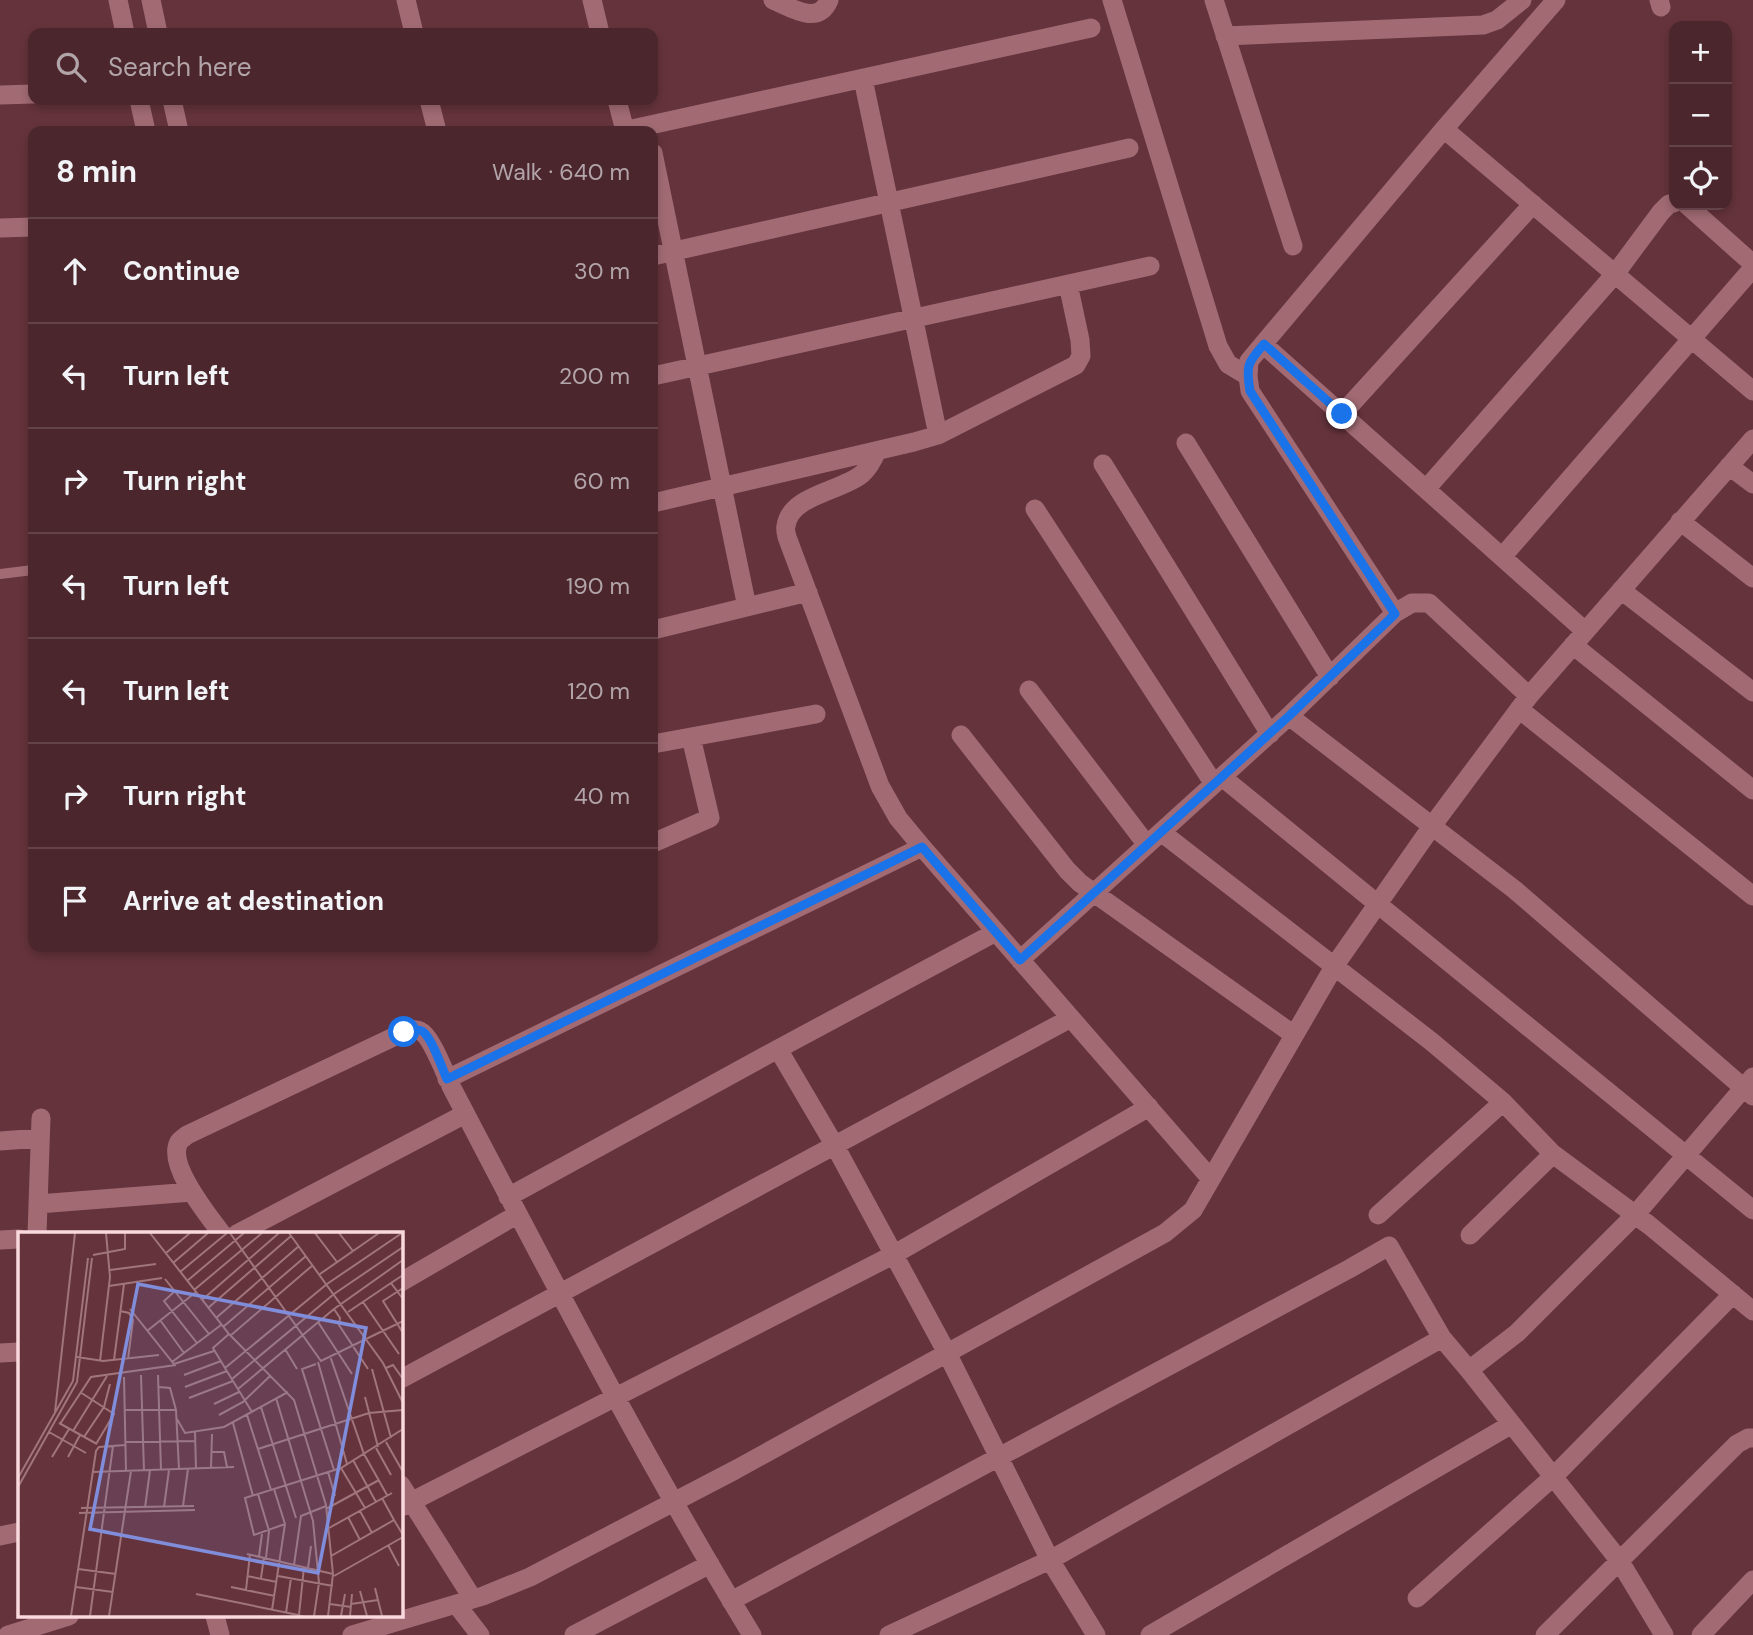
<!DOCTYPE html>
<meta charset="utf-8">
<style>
:root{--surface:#4c262d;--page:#563239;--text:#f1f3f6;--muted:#b2a5aa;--line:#634349}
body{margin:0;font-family:"DM Sans",sans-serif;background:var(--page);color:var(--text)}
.controls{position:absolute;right:21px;top:21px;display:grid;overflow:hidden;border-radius:14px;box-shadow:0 4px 10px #0003}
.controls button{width:63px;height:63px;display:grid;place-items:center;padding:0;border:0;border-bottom:2px solid var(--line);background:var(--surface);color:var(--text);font:35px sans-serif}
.stop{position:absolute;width:21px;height:21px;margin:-16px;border:5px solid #1a73e8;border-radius:50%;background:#fff}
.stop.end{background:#1a73e8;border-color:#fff;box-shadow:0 2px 7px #0008}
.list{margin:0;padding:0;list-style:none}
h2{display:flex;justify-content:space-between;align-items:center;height:91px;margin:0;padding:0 28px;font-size:30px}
h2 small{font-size:23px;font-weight:400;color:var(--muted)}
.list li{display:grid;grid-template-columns:46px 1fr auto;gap:21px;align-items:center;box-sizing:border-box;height:105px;padding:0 28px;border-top:2px solid var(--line)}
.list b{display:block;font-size:26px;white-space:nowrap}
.list em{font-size:23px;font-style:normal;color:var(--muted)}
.icon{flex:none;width:38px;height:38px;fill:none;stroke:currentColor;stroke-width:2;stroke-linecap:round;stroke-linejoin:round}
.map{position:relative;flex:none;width:1753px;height:1635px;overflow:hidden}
.search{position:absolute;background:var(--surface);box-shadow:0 4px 10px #0003;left:28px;top:28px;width:630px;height:77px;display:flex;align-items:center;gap:18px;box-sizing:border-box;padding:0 24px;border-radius:14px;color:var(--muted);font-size:26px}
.panel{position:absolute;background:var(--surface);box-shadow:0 4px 10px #0003;left:28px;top:126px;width:630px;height:826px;border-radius:14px}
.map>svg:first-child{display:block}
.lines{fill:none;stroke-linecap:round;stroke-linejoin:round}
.service{stroke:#a26b74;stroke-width:10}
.minor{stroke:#a26b74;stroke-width:19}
.route{stroke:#1a73e8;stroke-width:9}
.inset-road{fill:none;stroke:#a0757c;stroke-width:2}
.view{fill:#808dda;fill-opacity:0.15;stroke:#808dda;stroke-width:3.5}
.inset-edge{fill:none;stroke:#f9d9dd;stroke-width:3.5}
</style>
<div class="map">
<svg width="1753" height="1635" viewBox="0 0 1753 1635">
<rect width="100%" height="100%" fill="#65333c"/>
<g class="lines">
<path class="service" d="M0,574L33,570"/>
<path class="minor" d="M118,0L125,33
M151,0L158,33
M406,0L414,33
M592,0L600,33
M773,0C792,8 818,26 829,0
M1112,0L1218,346L1228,364L1248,376
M1214,0L1293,246
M1659,0L1661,7
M1225,36L1483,25L1497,20L1522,0
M863,79L938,435
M0,95L33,94
M139,100L146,131
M172,100L179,131
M429,100L437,131
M617,100L625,131
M1444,129L1753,391
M623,131L1091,28
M653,153L747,607
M1687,205L1753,264
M0,228L33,227
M653,256L1129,148
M1263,344L1585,631
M653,376L1150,266
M1342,414L1533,204
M1186,443L1330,677
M877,451C873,460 869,468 862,474C842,491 790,495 786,526C785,529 786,533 787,537L880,786L898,818L922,847L1211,1179
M1103,464L1270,734
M1729,466L1753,484
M1426,489L1615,274L1661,212L1669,204L1674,203
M653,503L914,442L938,435L1076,365L1081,356L1080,340L1068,284
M1035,509L1214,784
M1680,521L1753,578
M1502,557L1753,268
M1621,590L1753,692
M1395,613L1250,391L1248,376L1249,361L1444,129L1556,0
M653,630L808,592
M1573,645L1753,790
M1029,690L1147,845
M1519,709L1753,896
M1289,716L1395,613L1412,603H1429L1529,696
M961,735L1067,870L1080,883L1294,1035
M653,744L816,714
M1222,777L1753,1210
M1161,832L1432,1042L1503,1102L1553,1154L1649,1225L1753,1311
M653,843L710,818L691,737
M1020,960L1289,716L1515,890L1753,1096
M778,1049L835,1146L947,1353L1050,1560L1096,1635
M447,1079L922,847
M0,1141L40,1138
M508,1197L778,1049L996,932
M38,1204L192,1192
M1378,1215L1503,1102
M37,1234L41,1118
M222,1234C209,1216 166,1165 179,1142C180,1140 185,1137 187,1135L404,1032C410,1031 415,1028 420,1031C432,1036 446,1077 453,1090C549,1273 644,1458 752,1635
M237,1234L465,1114
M1470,1235L1553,1154
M0,1240L19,1239
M401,1282L518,1214
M0,1353L19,1352
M401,1379L1071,1018
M401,1485L473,1599
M401,1507L893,1255L1149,1107
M0,1536L19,1532
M1417,1598L1553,1477L1733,1294
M731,1601L1349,1269L1389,1246L1442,1338
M456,1604L480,1635
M215,1616L220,1635
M8,1635L69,1616
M352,1635L483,1596L530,1577L735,1470L1165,1233L1193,1210L1335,965L1435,822L1529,696L1753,439
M574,1635L710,1564
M889,1635L1050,1560L1442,1338L1469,1370
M1150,1635L1512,1424
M1545,1635L1737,1444L1748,1438H1753
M1664,1635L1619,1560L1469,1370L1517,1333L1635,1215L1753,1077
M1701,1635L1753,1580"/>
</g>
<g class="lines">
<path class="route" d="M404,1032C410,1031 417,1028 422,1031C432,1037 442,1069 447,1079L922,847L1020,960L1289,716L1395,614L1250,391C1246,366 1247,363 1264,344L1342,414"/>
</g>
<g transform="translate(18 1232)">
<rect width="385" height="385" fill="#65333c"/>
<path class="inset-road" d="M132,1L211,102L276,168L308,273L315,342L310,384M212,1L303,129L385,89M271,1L365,131L385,171M297,1L319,30M321,1L335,19M148,21L172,1M75,23L107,17V1M155,31L190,1M92,38L138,32M162,40L209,1M302,42L361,1M385,43L373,51L385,67M147,47L191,102M169,49L226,1M91,54L144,46M385,56L365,69L385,101M176,58L244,1M157,59L146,69L179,111M184,68L261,1M345,70L381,122M190,76L273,4M112,77L156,132L196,119M316,77L322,86L321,93L350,137M102,79L111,81L115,88L110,127M330,80L373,51M198,86L281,14M142,88L166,121M300,90L334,142M205,95L288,24M129,99L178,60M212,104L295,33M267,117L279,137M312,124L346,222L369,263M59,125L85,129L141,123M96,128L106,52M82,129L92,45L88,1M154,130L203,93M300,130L329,232M298,132L284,137L316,238M207,136L195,116L211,102M368,136L375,133L385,147M354,137L373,206M123,143L126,239M140,143L143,238M166,143L203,129M106,145L108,239M214,147L316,62L385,15M141,155L152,156L158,178L161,237M167,155L209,139M220,157L316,77L385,28M62,160L96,182L78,212M347,165L360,215M171,166L215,149M258,166L295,289L301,351L296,384M196,172L221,160M243,175L278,286M106,178H158M37,180L57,1M234,180L207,136L309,52L384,1M201,183L225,170L252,144M229,183L253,258M159,187L167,201L206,195L270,160M41,191L79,212M215,191L235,264M42,192L73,145L158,133M55,199L89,144M31,200L68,221M177,200L178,237M66,205L86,175L92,152M107,210L177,209M368,210L385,240M358,216L373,243M240,217L351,181L385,178M194,220H206L209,235M34,225L51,197M50,225L62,203M335,228L358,270M193,236L194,202M323,236L347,276M75,240L216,235M310,240L317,264M0,246L55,149L70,26M0,255L59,150L74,26M240,262L251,299L248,326M364,266L376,288M165,274L170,237M146,275L151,238M63,276L176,274M127,276L132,238M308,277L361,248M342,279L354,301M61,281L177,278M330,285L342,308M267,292L236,303L227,266L323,236L385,197M311,296L374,261M370,313L381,334M229,322L315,342M241,324L244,302M313,324L376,288L385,303M276,333L283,284L308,274M290,336L293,314M60,337L98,342M229,344L259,350M260,344L315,354M316,344L385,305M243,346L246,325M58,355L95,360M213,355L257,364M357,356L364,384M228,358L232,322M342,359L349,384M178,362L285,384M312,372L333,375M333,372L360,368M254,378L267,292L256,257M268,381L273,346M281,383L286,335M53,384L78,219L81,215L107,213M72,384L95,214M91,384L113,239M323,384L327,362M332,384L334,362"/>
<path class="view" d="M120,52L348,96L300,341L72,297Z"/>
<rect width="385" height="385" class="inset-edge"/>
</g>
</svg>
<div class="controls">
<button>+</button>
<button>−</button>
<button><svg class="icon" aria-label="locate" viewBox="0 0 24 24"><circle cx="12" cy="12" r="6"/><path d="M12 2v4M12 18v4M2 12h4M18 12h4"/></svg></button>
</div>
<div class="stop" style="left:404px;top:1032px"></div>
<div class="stop end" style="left:1342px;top:414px"></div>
<div class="search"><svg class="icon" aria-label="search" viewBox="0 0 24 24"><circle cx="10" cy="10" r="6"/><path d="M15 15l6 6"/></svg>Search here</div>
<section class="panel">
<h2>8 min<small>Walk · 640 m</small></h2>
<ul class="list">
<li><svg class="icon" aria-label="ahead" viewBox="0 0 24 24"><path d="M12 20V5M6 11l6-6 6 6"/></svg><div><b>Continue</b></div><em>30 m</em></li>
<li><svg class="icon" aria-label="left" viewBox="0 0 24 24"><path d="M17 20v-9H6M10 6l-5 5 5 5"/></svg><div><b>Turn left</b></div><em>200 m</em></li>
<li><svg class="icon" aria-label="right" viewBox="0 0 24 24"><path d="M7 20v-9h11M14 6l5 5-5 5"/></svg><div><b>Turn right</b></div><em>60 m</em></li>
<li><svg class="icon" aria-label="left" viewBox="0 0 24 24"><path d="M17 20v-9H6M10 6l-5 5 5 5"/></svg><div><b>Turn left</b></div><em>190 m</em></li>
<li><svg class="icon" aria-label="left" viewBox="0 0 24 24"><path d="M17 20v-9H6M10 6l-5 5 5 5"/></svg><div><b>Turn left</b></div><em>120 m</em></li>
<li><svg class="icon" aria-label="right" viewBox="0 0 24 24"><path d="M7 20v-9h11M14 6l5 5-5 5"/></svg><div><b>Turn right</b></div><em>40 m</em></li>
<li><svg class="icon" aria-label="arrive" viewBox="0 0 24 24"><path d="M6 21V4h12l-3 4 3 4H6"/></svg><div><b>Arrive at destination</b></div></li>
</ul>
</section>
</div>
